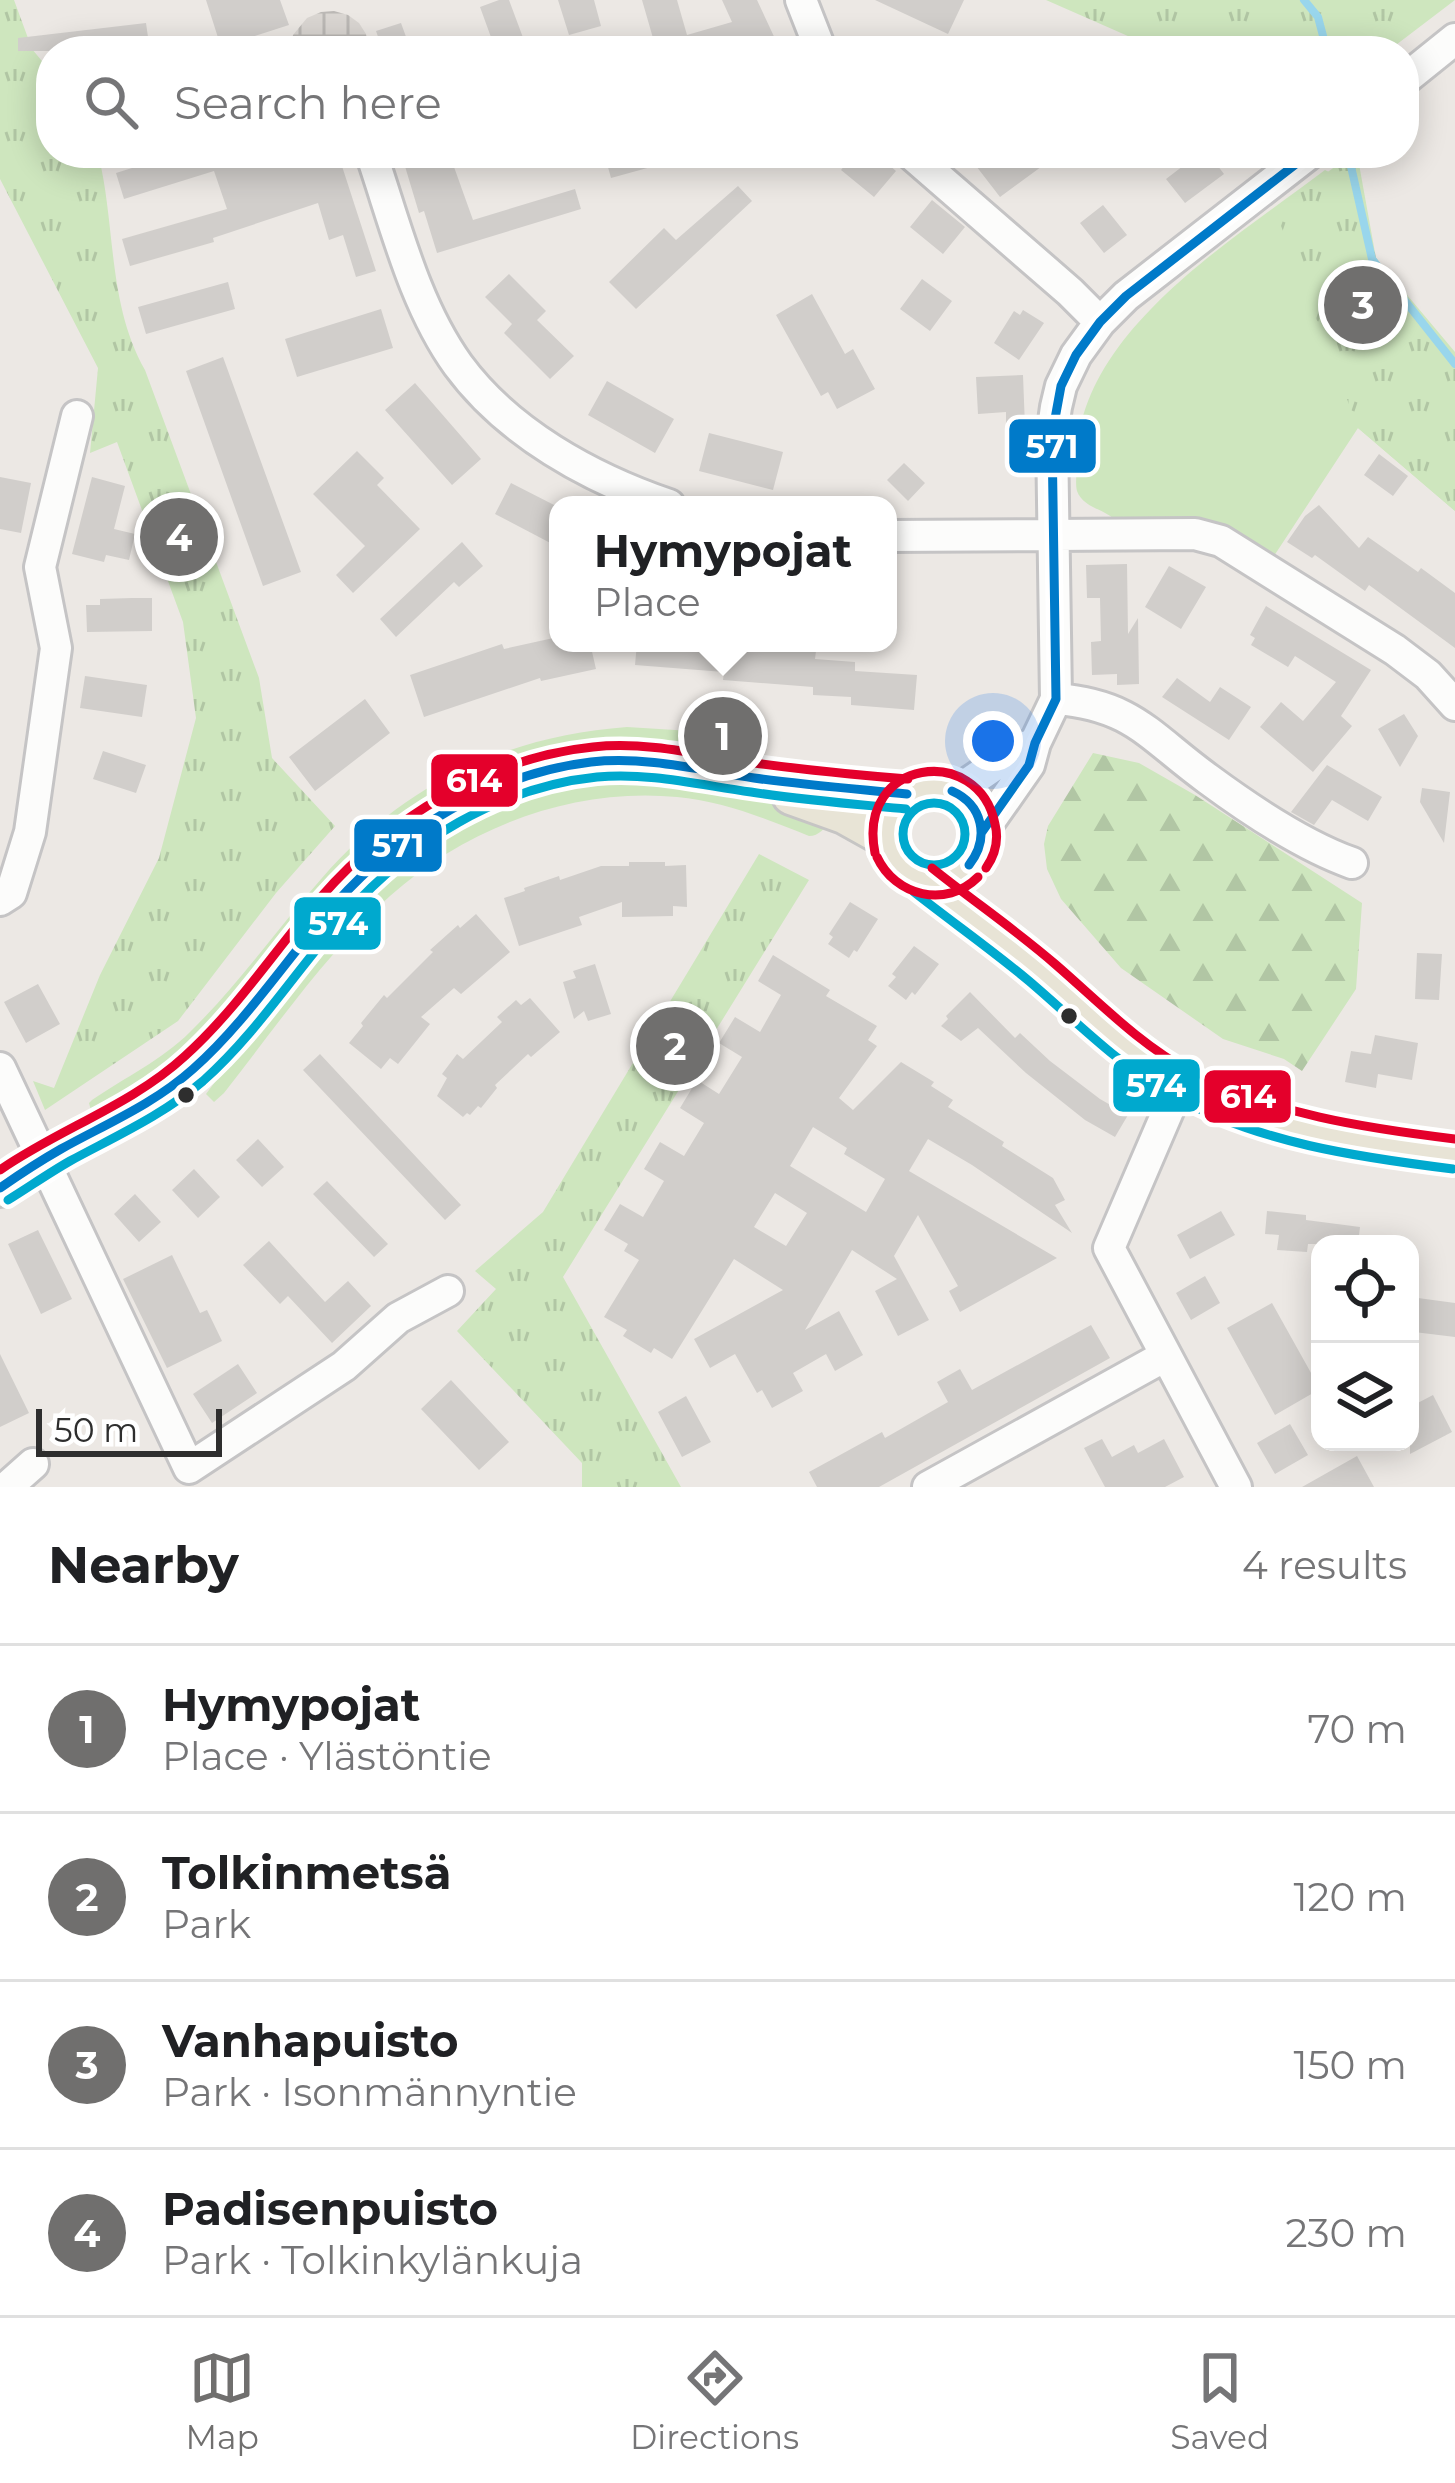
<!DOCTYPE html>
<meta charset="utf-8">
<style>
:root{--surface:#fff;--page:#f6f6f6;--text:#202124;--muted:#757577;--line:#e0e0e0;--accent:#706f6e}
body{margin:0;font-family:Montserrat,sans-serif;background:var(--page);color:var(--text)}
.controls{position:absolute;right:36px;bottom:36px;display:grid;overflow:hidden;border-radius:24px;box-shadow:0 6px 30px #0003}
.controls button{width:108px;height:108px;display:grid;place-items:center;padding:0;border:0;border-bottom:3px solid var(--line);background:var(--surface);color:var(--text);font:60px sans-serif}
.scale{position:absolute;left:36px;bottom:30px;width:186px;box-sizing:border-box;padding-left:12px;border:6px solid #2e2e2e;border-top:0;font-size:33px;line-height:42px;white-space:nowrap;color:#2e2e2e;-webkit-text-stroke:9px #fff;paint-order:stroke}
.you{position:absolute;left:993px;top:741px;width:42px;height:42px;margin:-30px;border:9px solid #fff;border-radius:50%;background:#1a73e8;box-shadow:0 0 0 18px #1a73e833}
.badge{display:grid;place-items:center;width:78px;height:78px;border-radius:50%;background:var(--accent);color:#fff;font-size:39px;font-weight:700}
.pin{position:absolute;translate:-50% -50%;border:6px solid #fff;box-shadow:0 3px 12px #0006}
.popup{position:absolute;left:549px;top:496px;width:348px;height:156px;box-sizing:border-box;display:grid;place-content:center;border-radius:24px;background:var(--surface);filter:drop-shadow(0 3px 9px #0005);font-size:39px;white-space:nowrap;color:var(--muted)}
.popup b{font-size:45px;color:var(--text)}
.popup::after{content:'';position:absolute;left:50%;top:100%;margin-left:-24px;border:24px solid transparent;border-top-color:var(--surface)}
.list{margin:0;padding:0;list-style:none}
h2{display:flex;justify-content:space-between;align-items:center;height:156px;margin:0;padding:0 48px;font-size:51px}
h2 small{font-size:39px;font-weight:400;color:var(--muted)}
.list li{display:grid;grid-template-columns:78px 1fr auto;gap:36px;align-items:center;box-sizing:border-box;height:168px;padding:0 48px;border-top:3px solid var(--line)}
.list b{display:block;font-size:45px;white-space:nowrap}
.list p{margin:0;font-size:39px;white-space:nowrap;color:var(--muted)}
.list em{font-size:39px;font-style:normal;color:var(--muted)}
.icon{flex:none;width:66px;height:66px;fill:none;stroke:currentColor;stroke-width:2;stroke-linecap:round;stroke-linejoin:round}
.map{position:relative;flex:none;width:1455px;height:1487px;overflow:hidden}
.search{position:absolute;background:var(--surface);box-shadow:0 6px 30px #0003;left:36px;right:36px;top:36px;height:132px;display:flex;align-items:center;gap:30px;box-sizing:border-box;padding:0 42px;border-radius:48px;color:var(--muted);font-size:45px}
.sheet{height:828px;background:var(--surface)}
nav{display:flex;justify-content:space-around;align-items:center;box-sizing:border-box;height:168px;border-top:3px solid var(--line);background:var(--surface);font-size:33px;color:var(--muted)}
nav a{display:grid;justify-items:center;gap:6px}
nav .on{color:var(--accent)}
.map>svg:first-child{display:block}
.grass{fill:#cee6be}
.forest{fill:url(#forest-firs)}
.park{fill:url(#park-tufts)}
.plaza{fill:url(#plaza-grid)}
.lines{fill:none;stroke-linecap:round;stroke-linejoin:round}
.stream{stroke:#99d6ec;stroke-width:8}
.building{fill:#d1cecb;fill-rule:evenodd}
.minor-casing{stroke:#c5c4c5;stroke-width:36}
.major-casing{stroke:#c6c5c4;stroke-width:42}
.minor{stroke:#fcfcfb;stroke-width:30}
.major{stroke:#e8e4d6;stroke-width:36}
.bus-1-casing{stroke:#fff;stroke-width:18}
.bus-2-casing{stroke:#fff;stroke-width:18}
.bus-3-casing{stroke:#fff;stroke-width:18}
.bus-1{stroke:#007ac9;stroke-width:9}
.bus-2{stroke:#00a9ce;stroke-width:9}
.bus-3{stroke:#e4002b;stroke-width:9}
.bus-dot{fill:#2e2e2e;stroke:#fff;stroke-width:4.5}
.line-badge{stroke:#fff;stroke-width:4.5}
.badge-label{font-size:33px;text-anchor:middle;font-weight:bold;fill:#fff}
</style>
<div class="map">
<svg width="1455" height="1487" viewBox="0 0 1455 1487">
<defs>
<pattern id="forest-firs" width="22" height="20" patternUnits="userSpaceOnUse" patternTransform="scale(3)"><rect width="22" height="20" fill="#cee6be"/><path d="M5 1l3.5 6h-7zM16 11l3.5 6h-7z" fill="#b1c6a4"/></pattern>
<pattern id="park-tufts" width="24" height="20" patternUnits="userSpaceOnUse" patternTransform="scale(3)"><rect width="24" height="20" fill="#cee6be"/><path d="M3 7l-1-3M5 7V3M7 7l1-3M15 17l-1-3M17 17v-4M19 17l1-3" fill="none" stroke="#b1c6a4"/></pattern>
<pattern id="plaza-grid" width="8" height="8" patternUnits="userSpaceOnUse" patternTransform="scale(3)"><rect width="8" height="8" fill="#dad6d2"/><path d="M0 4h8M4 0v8" fill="none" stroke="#bbb8b5"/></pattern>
</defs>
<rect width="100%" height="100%" fill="#ece8e4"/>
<path class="grass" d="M1325,170L1339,177L1455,511L1358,428L1272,559L1118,524C1108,508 1084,510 1077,491C1075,483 1077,471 1077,463C1074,334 1235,239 1325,170Z
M627,727L707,732L705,742L595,746L478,779L257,980L175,1063L92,1114L89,1103L92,1100C124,1078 162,1060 190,1032C239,984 277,929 322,878C403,785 505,736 627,727Z
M649,775L743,794L831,820C825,828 819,836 809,836C767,819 722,801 677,797C573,787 467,827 390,896C328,951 275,1028 224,1093L214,1102L206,1094L318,944L391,870L463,820L530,791L569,781Z"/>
<path class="forest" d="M1093,753L1139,763L1195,795L1362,903L1356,989L1302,1071L1284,1059L1223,1039L1121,968L1061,899L1047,869L1044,844L1048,826Z"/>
<path class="park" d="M0,0H14L32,49L51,72V153H98C116,225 107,303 145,370L259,678L272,758L335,826L276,893L178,1021L45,1110L33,1081L54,1088L100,975L159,858L196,718L183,622L117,442L90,453L98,368L0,179Z
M1046,0H1455L1388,51H1162Z
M1354,153H1357L1376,258L1455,352V511L1358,428L1275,210Z
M759,854L809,880L563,1277L681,1487H582V1463L457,1331L496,1289L475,1271L543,1212Z"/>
<path class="plaza" d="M334,11L348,15L359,23L366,34L369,51H290L293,35L307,18L321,12Z"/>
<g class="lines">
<path class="stream" d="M1304,0L1318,17L1327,51
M1350,162L1372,259L1455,364"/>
</g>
<path class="building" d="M206,0H280L289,25L221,47Z
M499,0H509L528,51H496L480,7Z
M558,0H594L601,26L569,35Z
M642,0H677L687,35L732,22L722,0H757L777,43L760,51H653L652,46L655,45Z
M875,0H964L948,34Z
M146,23L150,51H18V38Z
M401,23L409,45L383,51L376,31Z
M180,153H330L332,166L341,163L376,271L356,277L343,235L329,240L318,203L213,238L214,242L130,266L122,239L227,209L214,171L124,199L116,173Z
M401,153H449L473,220L575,189L581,209L437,253L424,211L419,213Z
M631,153H679L680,159L611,178L606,160Z
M855,153H875L896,171L874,197L841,170Z
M983,153H1060L1000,197L973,162Z
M1200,153H1208L1224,174L1185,203L1166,179Z
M738,186L752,201L636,309L609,282L664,228L676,240Z
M932,200L965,227L943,254L910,227Z
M1103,205L1127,235L1104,253L1080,223Z
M509,274L546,311L537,320L574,356L550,379L504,333L512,324L485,297Z
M922,279L952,301L930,331L900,309Z
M228,282L235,309L146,334L138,307Z
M812,294L845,354L853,349L875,389L837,409L828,392L821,396L776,315Z
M381,309L393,348L297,377L285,339Z
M1023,310L1044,323L1019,360L994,343L1014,311L1020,315Z
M223,357L301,572L263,586L186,371Z
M1023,375L1025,427L1006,428V412L978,414L976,377Z
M607,381L674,419L655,453L588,415Z
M415,383L481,459L452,485L385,410Z
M709,433L783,452L773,490L699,471Z
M357,451L384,478L377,485L420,529L353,593L336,575L365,546L313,494Z
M1379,454L1408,476L1393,496L1364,475Z
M904,463L925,483L908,501L887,480Z
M0,477L31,483L21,533L0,529Z
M92,477L125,486L114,529L135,534L129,560L106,555L104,562L72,554Z
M511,483L558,507V547L495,514Z
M1319,505L1359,548L1368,537L1418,572L1421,568L1455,593V648L1369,585L1365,591L1315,555L1312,558L1287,542L1305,516Z
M462,542L483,566L459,587L454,582L396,637L380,619Z
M1127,564L1128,634L1138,618L1139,684L1117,685V674L1092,675L1091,642L1101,641L1100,598H1087L1086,565Z
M1169,566L1206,587L1181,629L1145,607Z
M132,598H152V631L87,632L86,605H100V599Z
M1266,606L1371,670L1341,716L1352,726L1313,772L1260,727L1281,702L1303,721L1336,682L1295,656L1288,667L1251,645L1255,638L1250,635Z
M558,637V643H590L596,669L541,681L540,678L424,717L410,675L502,644L504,649Z
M637,643H699L816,651L815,659L855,662V671L917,675L914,710L851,705V697L813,695V687L723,680L724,672L635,665Z
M85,676L147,685L142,717L80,708Z
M1177,678L1210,702L1220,687L1251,707L1229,740L1162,697Z
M365,699L390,733L315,791L289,757Z
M1404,714L1418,736L1400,767L1378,729Z
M103,751L146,765L136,793L93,779Z
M1327,765L1382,797L1368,821L1332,800L1314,825L1291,812Z
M1422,788L1450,792L1444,843L1420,802Z
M629,862H665V866L686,865L687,907L673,906V916L622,917V902L579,917L582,925L519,946L504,898L525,891L524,888L559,876L560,880L601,866H629Z
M850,902L878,919L857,952L854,950L849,958L828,944L833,937L829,934Z
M476,914L510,952L461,994L454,988L421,1017L430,1024L398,1064L390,1058L381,1069L349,1043L363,1026L361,1023L384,995L387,998L433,952L430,950L458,925L460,928Z
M914,946L939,964L915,995L912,992L906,1000L888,986L896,977L892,974Z
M1417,953L1442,954L1439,1000L1415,999Z
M773,955L830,990L826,996L877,1026L868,1040L877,1046L839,1098L853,1110L901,1062L934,1082L931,1086L953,1100L948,1107L1004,1142L1002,1146L1053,1178L1065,1200L1055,1205L1072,1233L972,1165L928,1139L909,1171L1057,1258L960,1312L949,1291L958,1286L918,1215L894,1256L929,1320L898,1336L875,1291L897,1279L852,1250L805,1330L839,1311L863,1355L835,1371L826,1354L793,1373L803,1391L772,1408L762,1390L757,1393L735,1354L710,1368L694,1339L783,1290L734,1259L672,1359L654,1348L651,1353L623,1336L627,1330L604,1317L639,1260L624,1251L628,1244L604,1230L620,1204L643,1217L664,1181L644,1169L660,1142L684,1156L704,1123L680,1108L697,1080L719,1094L742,1057L719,1043L735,1017L760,1032L781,995L758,981ZM813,1127L847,1148L844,1154L885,1179L866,1212L790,1166ZM775,1193L807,1213L786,1246L754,1227Z
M595,964L611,1014L588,1021L584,1011L574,1019L563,982L576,978L573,971Z
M38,984L60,1024L26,1043L4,1002Z
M970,992L1015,1038L1020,1033L1050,1061L1100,1099L1128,1115L1115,1137L1085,1120L1026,1073L978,1028L961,1041L941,1026L948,1019L946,1016Z
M530,998L560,1032L531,1057L528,1054L495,1085L497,1088L481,1108L478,1106L470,1115L467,1113L463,1117L437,1096L447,1078L442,1074L457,1054L463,1059L502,1022L497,1017L516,1000L521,1005Z
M1375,1035L1418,1043L1412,1080L1378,1074L1376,1088L1345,1082L1351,1051L1371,1054Z
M320,1054L461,1205L445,1220L303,1070Z
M258,1139L284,1167L262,1187L236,1160Z
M194,1169L220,1197L198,1218L172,1190Z
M327,1181L388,1244L374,1257L313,1194Z
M135,1194L161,1222L139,1242L114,1214Z
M1221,1211L1235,1235L1190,1259L1177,1235Z
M1267,1211L1306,1215V1220L1360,1227L1358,1244H1308L1307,1252L1277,1250L1279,1235L1265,1234Z
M38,1230L72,1299L41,1314L8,1244Z
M269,1241L325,1302L348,1281L371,1306L332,1343L288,1296L280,1304L243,1265Z
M172,1255L200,1313L207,1310L222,1341L167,1368L123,1279Z
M1205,1276L1220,1303L1191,1320L1176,1293Z
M1418,1298L1455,1303V1337L1414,1332Z
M1272,1303L1320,1389L1275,1415L1227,1328Z
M1091,1325L1110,1358L879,1487H817L809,1472L882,1432L885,1438L948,1402L937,1382L960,1369L972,1390Z
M0,1354L29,1413L0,1427Z
M238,1364L257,1393L212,1423L193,1394Z
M451,1380L509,1442L479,1470L421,1409Z
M1433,1395L1452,1432L1410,1454V1407Z
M686,1396L711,1442L682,1457L658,1412Z
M1290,1424L1308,1455L1275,1474L1257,1443Z
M1102,1439L1112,1457L1134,1445L1138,1453L1164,1439L1184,1477L1165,1487H1105L1084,1448Z
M1357,1456L1374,1487H1302Z"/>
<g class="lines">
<defs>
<path id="minor" d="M801,0L821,51
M1404,80L1455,39
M371,153C395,223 414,304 458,365C508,433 590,478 669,505
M910,153L1070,292L1100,322
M888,536L1195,534L1221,541L1395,650L1428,675L1455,705
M1056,699C1133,705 1150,737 1208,779C1250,810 1304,846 1352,863
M956,791C983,775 1006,754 1035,743
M982,832L1029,765L1035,743L1056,699L1052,435L1056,407L1061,386L1076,355L1100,322L1126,296L1310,153
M0,900L11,893L30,832L56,648L40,567L77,416
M0,1068L189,1468L344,1366L398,1318L448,1291
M1180,1083L1109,1248L1236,1487
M7,1487L33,1464
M928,1487L1165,1356"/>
<path id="major" d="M887 834a47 47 0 1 1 94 0a47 47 0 1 1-94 0Z
M791,796L844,815L887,839
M923,880C956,907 991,931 1025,958C1077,1000 1122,1052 1182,1084C1266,1129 1362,1143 1455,1154
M0,1188C15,1178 30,1167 45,1158C95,1129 150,1108 193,1069C247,1020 287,959 335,904C399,830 494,773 592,762C641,757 687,767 736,775C792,784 850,789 907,794"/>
</defs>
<use href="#minor" class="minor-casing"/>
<use href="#major" class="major-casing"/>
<use href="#minor" class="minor"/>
<use href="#major" class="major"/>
<defs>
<path id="bus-1" d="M952,791C983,805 990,838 969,865
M982,832L1029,765L1035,743L1056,699L1052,435L1061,386L1076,355L1100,322L1126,296L1310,153
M0,1188C20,1174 40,1161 61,1149C106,1124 154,1104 193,1069C247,1021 287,958 335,904C401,830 491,774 591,762C646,756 700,770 754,778C804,785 856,789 907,794"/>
<path id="bus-2" d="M903 834a31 31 0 1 1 62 0a31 31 0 1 1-62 0Z
M914,892C952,922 992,950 1029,981C1076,1021 1118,1065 1172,1095C1258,1143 1357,1157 1453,1169
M8,1200C29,1187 49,1173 70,1161C116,1136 163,1115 203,1081C258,1032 297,969 346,914C410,842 499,787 597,777C648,772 700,785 751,792C802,800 854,804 906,809"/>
<path id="bus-3" d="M875,853C856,758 979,743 995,824C999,840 995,855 986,868
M877,857C895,896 946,909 978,877
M932,868C973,901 1016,930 1055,964C1099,1002 1139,1044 1191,1072C1272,1114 1365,1128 1455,1139
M0,1170C59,1129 132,1105 185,1056C237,1009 275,950 321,897C390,818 487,758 593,747C647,741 701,755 755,763C806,770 857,775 908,779"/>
</defs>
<use href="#bus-1" class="bus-1-casing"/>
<use href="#bus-2" class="bus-2-casing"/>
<use href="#bus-3" class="bus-3-casing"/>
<use href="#bus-1" class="bus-1"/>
<use href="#bus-2" class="bus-2"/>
<use href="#bus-3" class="bus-3"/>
</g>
<g class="bus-dot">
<circle cx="1069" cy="1016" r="10"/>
<circle cx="186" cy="1095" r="10"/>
</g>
<g class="line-badge">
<rect x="1007" y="417" width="91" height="58" rx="12" fill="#007ac9"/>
<rect x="429" y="752" width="91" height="57" rx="12" fill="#e4002b"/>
<rect x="352" y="817" width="92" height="57" rx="12" fill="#007ac9"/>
<rect x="292" y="895" width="91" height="57" rx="12" fill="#00a9ce"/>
<rect x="1111" y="1057" width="91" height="57" rx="12" fill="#00a9ce"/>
<rect x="1202" y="1068" width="91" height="57" rx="12" fill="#e4002b"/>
</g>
<g class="badge-label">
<text x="1052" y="458">571</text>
<text x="474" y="792">614</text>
<text x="398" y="857">571</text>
<text x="338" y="935">574</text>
<text x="1156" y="1097">574</text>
<text x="1248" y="1108">614</text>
</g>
</svg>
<div class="controls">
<button><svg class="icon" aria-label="locate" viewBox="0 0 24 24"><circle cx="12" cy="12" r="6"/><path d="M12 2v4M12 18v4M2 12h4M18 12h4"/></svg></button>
<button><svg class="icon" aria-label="layers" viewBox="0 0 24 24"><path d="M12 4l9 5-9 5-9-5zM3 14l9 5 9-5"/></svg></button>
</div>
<div class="scale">50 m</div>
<div class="you"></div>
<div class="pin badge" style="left:723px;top:736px">1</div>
<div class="popup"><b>Hymypojat</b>Place</div>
<div class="pin badge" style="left:675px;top:1046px">2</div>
<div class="pin badge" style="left:1363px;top:305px">3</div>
<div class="pin badge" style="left:179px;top:537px">4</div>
<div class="search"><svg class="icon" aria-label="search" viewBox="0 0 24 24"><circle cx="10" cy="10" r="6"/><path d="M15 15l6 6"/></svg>Search here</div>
</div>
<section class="sheet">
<h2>Nearby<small>4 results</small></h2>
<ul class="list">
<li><span class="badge">1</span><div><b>Hymypojat</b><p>Place · Ylästöntie</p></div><em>70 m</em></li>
<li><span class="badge">2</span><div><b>Tolkinmetsä</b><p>Park</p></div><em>120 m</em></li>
<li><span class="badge">3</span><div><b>Vanhapuisto</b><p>Park · Isonmännyntie</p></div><em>150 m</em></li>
<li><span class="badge">4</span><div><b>Padisenpuisto</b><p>Park · Tolkinkylänkuja</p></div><em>230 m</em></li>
</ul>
</section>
<nav>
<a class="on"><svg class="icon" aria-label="map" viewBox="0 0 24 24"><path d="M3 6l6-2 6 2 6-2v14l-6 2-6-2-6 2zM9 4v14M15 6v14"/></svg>Map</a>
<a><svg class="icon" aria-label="directions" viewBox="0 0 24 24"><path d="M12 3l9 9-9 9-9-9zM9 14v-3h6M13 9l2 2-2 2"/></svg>Directions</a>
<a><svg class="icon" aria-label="saved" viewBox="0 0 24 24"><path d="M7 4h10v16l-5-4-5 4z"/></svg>Saved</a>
</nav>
